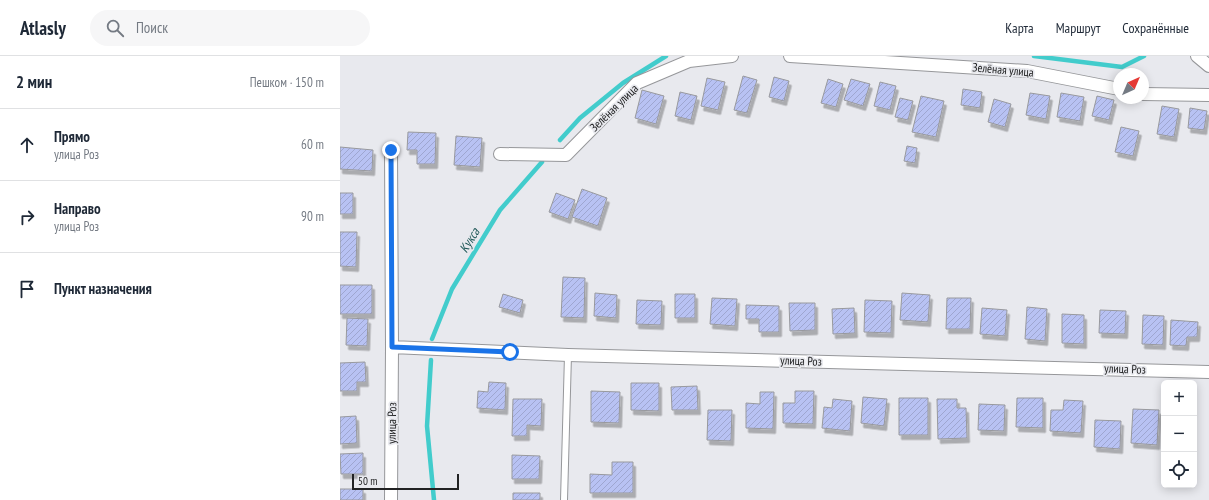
<!DOCTYPE html>
<html lang="ru">
<meta charset="utf-8">
<style>
:root{--surface:#fff;--page:#f6f6f7;--text:#1f2937;--muted:#747a83;--line:#e0e1e3}
body{margin:0;font-family:"PT Sans Narrow",sans-serif;background:var(--page);color:var(--text)}
.controls{position:absolute;right:12px;bottom:12px;display:grid;overflow:hidden;border-radius:6px;box-shadow:0 2px 10px #0003}
.controls button{width:36px;height:36px;display:grid;place-items:center;padding:0;border:0;border-bottom:1px solid var(--line);background:var(--surface);color:var(--text);font:20px sans-serif}
.compass{position:absolute;left:773px;top:12px;width:36px;height:36px;border-radius:50%;background:var(--surface);box-shadow:0 2px 10px #0003;rotate:44deg}
.scale{position:absolute;left:12px;bottom:10px;width:107px;box-sizing:border-box;padding-left:4px;border:2px solid #212223;border-top:0;font-size:11px;line-height:14px;white-space:nowrap;color:#212223;-webkit-text-stroke:3px #e8e9ee;paint-order:stroke}
.stop{position:absolute;width:12px;height:12px;margin:-9px;border:3px solid #1a73e8;border-radius:50%;background:#fff}
.stop.end{background:#1a73e8;border-color:#fff;box-shadow:0 1px 4px #0008}
.list{margin:0;padding:0;list-style:none}
h2{display:flex;justify-content:space-between;align-items:center;height:52px;margin:0;padding:0 16px;font-size:17px}
h2 small{font-size:13px;font-weight:400;color:var(--muted)}
.list li{display:grid;grid-template-columns:26px 1fr auto;gap:12px;align-items:center;box-sizing:border-box;height:72px;padding:0 16px;border-top:1px solid var(--line)}
.list b{display:block;font-size:15px;white-space:nowrap}
.list p{margin:0;font-size:13px;white-space:nowrap;color:var(--muted)}
.list em{font-size:13px;font-style:normal;color:var(--muted)}
.icon{flex:none;width:22px;height:22px;fill:none;stroke:currentColor;stroke-width:2;stroke-linecap:round;stroke-linejoin:round}
.map{position:relative;flex:none;width:869px;height:444px;overflow:hidden}
header{display:flex;align-items:center;gap:24px;box-sizing:border-box;height:56px;padding:0 20px;background:var(--surface);border-bottom:1px solid var(--line)}
header strong{font-size:19px}
nav{display:flex;gap:22px;margin-inline-start:auto;font-size:14px}
.search{width:280px;height:36px;background:var(--page);display:flex;align-items:center;gap:10px;box-sizing:border-box;padding:0 14px;border-radius:22px;color:var(--muted);font-size:15px}
main{display:flex}
aside{flex:1;background:var(--surface)}
.map>svg:first-child{display:block}
.lines{fill:none;stroke-linecap:round;stroke-linejoin:round}
.stream{stroke:#42cccc;stroke-width:4.5}
.building{fill:url(#building-hatch);stroke:#98999d;filter:url(#shadow)}
.lane-casing{stroke:#96979a;stroke-width:8}
.street-casing{stroke:#96979a;stroke-width:14}
.lane{stroke:#fff;stroke-width:6}
.street{stroke:#fff;stroke-width:12}
.route{stroke:#1a73e8;stroke-width:5}
.labels{text-anchor:middle;stroke-width:3.5;stroke-linejoin:round;paint-order:stroke}
.street-label{font-size:12px;fill:#212223;stroke:#e8e9ee}
.water-label{font-size:13px;font-style:italic;fill:#1c5555;stroke:#e8e9ee}
</style>
<header>
<strong>Atlasly</strong>
<div class="search"><svg class="icon" aria-label="search" viewBox="0 0 24 24"><circle cx="10" cy="10" r="6"/><path d="M15 15l6 6"/></svg>Поиск</div>
<nav><a>Карта</a><a>Маршрут</a><a>Сохранённые</a></nav>
</header>
<main>
<aside>
<h2>2 мин<small>Пешком · 150 m</small></h2>
<ul class="list">
<li><svg class="icon" aria-label="ahead" viewBox="0 0 24 24"><path d="M12 20V5M6 11l6-6 6 6"/></svg><div><b>Прямо</b><p>улица Роз</p></div><em>60 m</em></li>
<li><svg class="icon" aria-label="right" viewBox="0 0 24 24"><path d="M7 20v-9h11M14 6l5 5-5 5"/></svg><div><b>Направо</b><p>улица Роз</p></div><em>90 m</em></li>
<li><svg class="icon" aria-label="arrive" viewBox="0 0 24 24"><path d="M6 21V4h12l-3 4 3 4H6"/></svg><div><b>Пункт назначения</b></div></li>
</ul>
</aside>
<div class="map">
<svg width="869" height="444" viewBox="0 0 869 444">
<defs>
<pattern id="building-hatch" width="6" height="6" patternUnits="userSpaceOnUse"><rect width="6" height="6" fill="#b8c2f3"/><path d="M-1 1l2-2M0 6l6-6M5 7l2-2" fill="none" stroke="#9ea6d0"/></pattern>
<filter id="shadow"><feDropShadow dx="2.5" dy="4.5" stdDeviation="0" flood-color="#0004"/></filter>
</defs>
<rect width="100%" height="100%" fill="#e8e9ee"/>
<g class="lines">
<path class="stream" d="M694,0L782,11L804,0
M220,84L240,62L283,27L326,0
M92,283L112,233L160,154L202,106
M91,304L87,370L94,444"/>
</g>
<path class="building" d="M403,20L417,24L407,57L394,54Z
M434,21L449,25L444,45L429,41Z
M367,22L385,26L378,54L361,50Z
M488,23L503,28L496,51L481,47Z
M511,23L530,28L523,50L504,44Z
M540,26L556,30L550,54L534,50Z
M623,33L642,36L640,52L621,49Z
M302,34L324,40L316,68L295,62Z
M340,36L357,40L351,64L335,60Z
M690,37L710,40L706,63L686,59Z
M721,37L744,41L740,65L717,61Z
M581,40L604,45L596,81L572,76Z
M757,40L774,44L769,64L752,60Z
M560,42L573,45L568,64L555,61Z
M654,43L671,48L665,71L648,66Z
M822,50L839,53L834,81L817,78Z
M850,52L867,55L864,74L848,72Z
M781,71L799,75L793,100L775,96Z
M68,76L96,77L95,108H77V94H67Z
M116,80L142,82L140,111L114,109Z
M567,90L577,92L575,107L564,105Z
M0,91L33,94L32,115L0,113Z
M242,133L267,142L258,170L232,161Z
M0,137H13V158H0Z
M216,137L235,144L228,163L209,156Z
M0,176H17L16,211L0,210Z
M223,221L245,222L244,262L221,261Z
M0,229H32V258H0Z
M255,237L277,239L276,262L254,260Z
M562,237L590,239L588,266L560,264Z
M163,238L183,244L180,257L159,251Z
M335,238H355V262H335Z
M372,242L397,243L395,270L370,268Z
M607,242H631L630,273H606Z
M297,244L322,245L321,269L296,268Z
M525,244L552,245L551,277L524,276Z
M449,247H475V274L450,275Z
M406,249L439,250V276H419V263H406Z
M687,251L707,253L705,285L685,283Z
M514,252L515,277L493,278L492,253Z
M642,252L667,254L665,280L640,278Z
M760,254L786,255L785,278L759,277Z
M722,258L744,259V288L722,287Z
M803,259L824,260L823,289L802,288Z
M7,262L28,263L27,290L6,289Z
M831,264L858,266L857,281H847L846,290L830,289Z
M25,306L26,326H17V335H0V307Z
M149,326L166,327L165,354L137,352L138,335L148,336Z
M291,327H319V355L291,354Z
M357,330L358,354H332L331,331Z
M251,335L280,336L279,367L251,366Z
M455,335H474L473,368L443,367V347H455Z
M420,336H434L433,373L406,372V347L420,348Z
M523,341L547,343L544,370L521,367Z
M559,342H588V379H559Z
M677,342H703V372L676,371Z
M173,343H202L201,370L187,369V380H172Z
M493,343L512,345L510,375L482,372L484,351L492,352Z
M597,343H617V352H626L627,382L598,383Z
M724,344L743,345L741,377L710,375L711,354H723Z
M639,348L665,349L664,375L638,374Z
M793,353L819,354L817,389L791,387Z
M368,354H392L391,385L367,384Z
M16,360L17,387L0,388V361Z
M755,364L781,365L780,393L754,391Z
M23,397V418H1L0,398Z
M172,399L200,400L199,423H172Z
M272,406H293V437H250V418L272,419Z
M0,433H23V444H0Z
M173,437H200V444H173Z"/>
<g class="lines">
<defs>
<path id="lane" d="M224,444L228,299"/>
<path id="street" d="M450,0L687,15L779,33
M857,0L869,10
M803,38L869,39
M160,98L226,99L297,27L349,5L392,0
M52,291L228,299L869,316
M51,444L52,291L51,94"/>
</defs>
<use href="#lane" class="lane-casing"/>
<use href="#street" class="street-casing"/>
<use href="#lane" class="lane"/>
<use href="#street" class="street"/>
</g>
<g class="lines">
<path class="route" d="M51,94L52,291L170,296"/>
</g>
<g class="labels">
<g class="street-label">
<text transform="translate(663 14) rotate(5)" y="4">Зелёная улица</text>
<text transform="translate(274 52) rotate(-44)" y="4">Зелёная улица</text>
<text transform="translate(461 305) rotate(2)" y="4">улица Роз</text>
<text transform="translate(785 313) rotate(2)" y="4">улица Роз</text>
<text transform="translate(52 367) rotate(-89)" y="4">улица Роз</text>
</g>
<g class="water-label">
<text transform="translate(129 184) rotate(-59)" y="5">Кукса</text>
</g>
</g>
</svg>
<div class="controls">
<button>+</button>
<button>−</button>
<button><svg class="icon" aria-label="locate" viewBox="0 0 24 24"><circle cx="12" cy="12" r="6"/><path d="M12 2v4M12 18v4M2 12h4M18 12h4"/></svg></button>
</div>
<svg class="compass" viewBox="-18 -18 36 36"><path d="M0-13l5 13h-10z" fill="#e53935"/><path d="M0 13l5-13h-10z" fill="#747a83"/></svg>
<div class="scale">50 m</div>
<div class="stop" style="left:170px;top:296px"></div>
<div class="stop end" style="left:51px;top:94px"></div>
</div>
</main>
